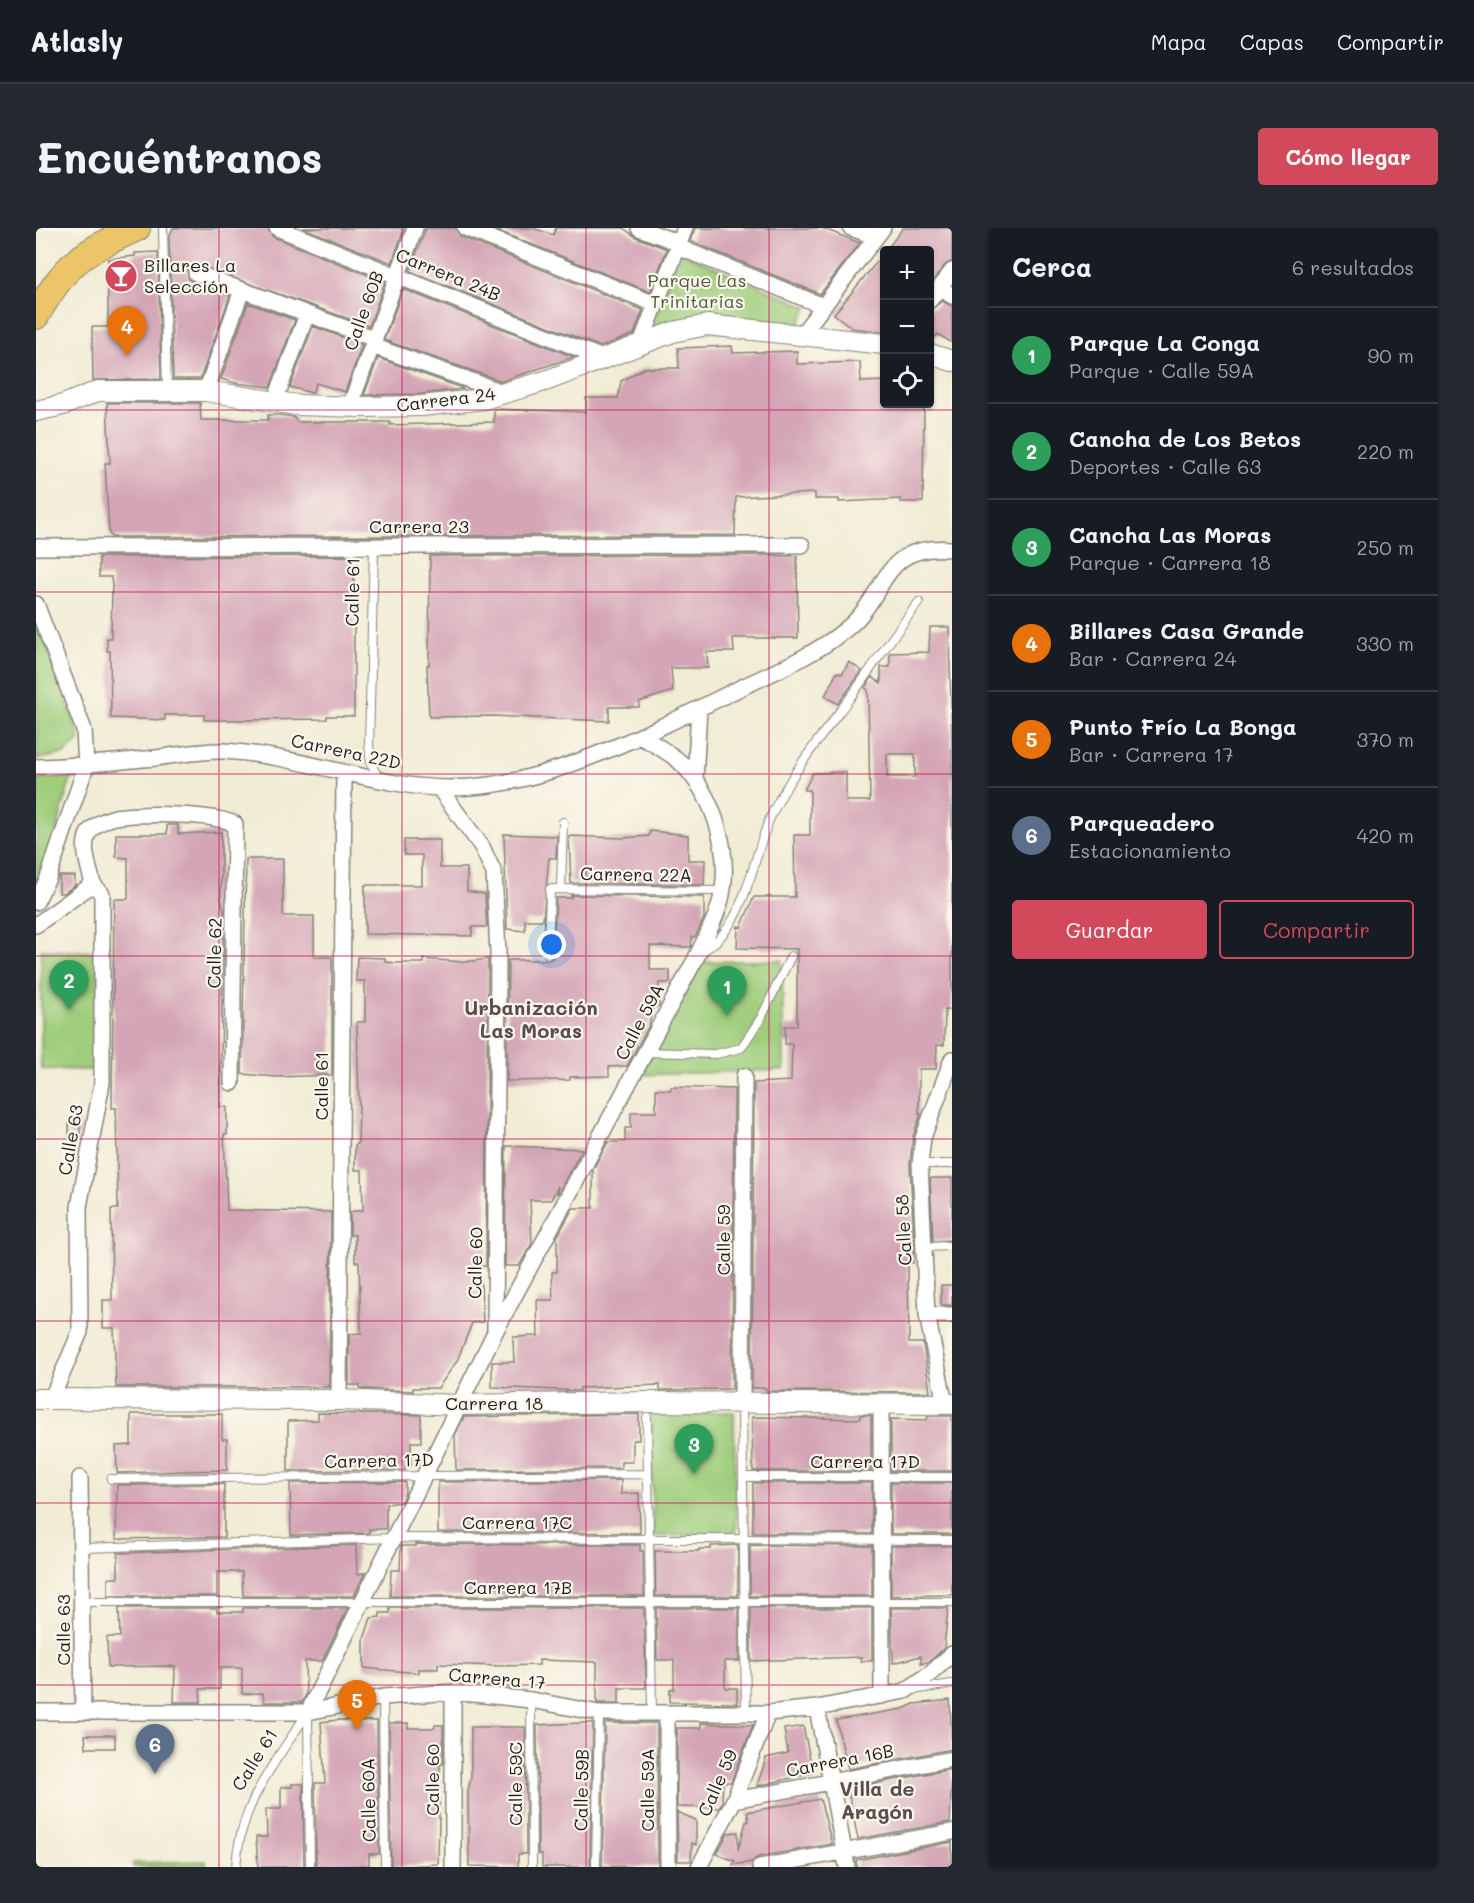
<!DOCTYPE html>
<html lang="es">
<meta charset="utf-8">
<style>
:root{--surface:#171b24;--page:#242831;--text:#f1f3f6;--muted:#9ea1a6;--line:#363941;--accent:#d1495b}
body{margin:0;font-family:Mali,sans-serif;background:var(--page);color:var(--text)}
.controls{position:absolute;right:18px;top:18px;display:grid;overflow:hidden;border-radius:6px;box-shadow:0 2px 4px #0004}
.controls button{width:54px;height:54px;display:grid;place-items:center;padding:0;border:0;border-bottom:2px solid var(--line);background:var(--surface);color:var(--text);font:30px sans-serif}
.you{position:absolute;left:516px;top:717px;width:21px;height:21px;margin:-15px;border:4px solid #fff;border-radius:50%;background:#1a73e8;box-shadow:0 0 0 9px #1a73e833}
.badge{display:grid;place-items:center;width:39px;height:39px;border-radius:50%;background:var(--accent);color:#fff;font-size:20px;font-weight:700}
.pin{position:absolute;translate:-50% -50px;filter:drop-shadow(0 2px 3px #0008)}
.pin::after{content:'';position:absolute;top:32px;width:21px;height:18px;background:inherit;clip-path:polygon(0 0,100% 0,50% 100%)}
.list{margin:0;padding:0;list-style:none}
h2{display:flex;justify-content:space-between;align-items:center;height:78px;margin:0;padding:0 24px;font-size:26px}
h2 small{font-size:20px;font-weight:400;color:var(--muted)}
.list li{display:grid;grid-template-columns:39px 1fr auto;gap:18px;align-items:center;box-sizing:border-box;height:96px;padding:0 24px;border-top:2px solid var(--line)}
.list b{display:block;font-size:22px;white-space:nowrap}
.list p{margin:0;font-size:20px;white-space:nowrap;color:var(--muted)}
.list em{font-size:20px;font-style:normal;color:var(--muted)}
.actions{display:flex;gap:12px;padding:18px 24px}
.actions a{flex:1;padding:14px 0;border:2px solid var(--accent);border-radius:6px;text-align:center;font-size:21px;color:var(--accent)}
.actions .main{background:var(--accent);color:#fff}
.icon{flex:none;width:33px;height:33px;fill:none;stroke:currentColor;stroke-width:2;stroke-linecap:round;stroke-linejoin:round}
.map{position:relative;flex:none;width:916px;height:1639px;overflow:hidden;border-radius:6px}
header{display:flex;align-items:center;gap:36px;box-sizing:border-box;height:84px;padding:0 30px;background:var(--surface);border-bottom:2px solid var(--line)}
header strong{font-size:28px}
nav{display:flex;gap:33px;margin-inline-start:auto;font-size:21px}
.intro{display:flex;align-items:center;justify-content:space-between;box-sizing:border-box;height:144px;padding:0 36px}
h1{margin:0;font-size:42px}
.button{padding:15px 27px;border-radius:6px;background:var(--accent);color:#fff;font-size:21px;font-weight:700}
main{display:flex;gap:36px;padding:0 36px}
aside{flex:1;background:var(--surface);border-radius:6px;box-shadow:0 2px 4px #0004}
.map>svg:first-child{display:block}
.green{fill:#9fcd7b;stroke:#5e744c;stroke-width:1.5}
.building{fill:#d4a5b6;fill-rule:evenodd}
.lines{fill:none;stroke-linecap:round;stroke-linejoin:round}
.service-casing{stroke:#868478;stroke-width:10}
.minor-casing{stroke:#868478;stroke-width:18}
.tertiary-casing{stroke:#868478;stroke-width:22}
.trunk-casing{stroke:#868478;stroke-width:28}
.service{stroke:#fff;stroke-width:8}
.minor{stroke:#fff;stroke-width:15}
.tertiary{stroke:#fff;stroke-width:20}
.trunk{stroke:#edc569;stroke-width:26}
.grid{fill:none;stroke:#c2185b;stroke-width:1.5;stroke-opacity:0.55}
.labels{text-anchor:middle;stroke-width:4.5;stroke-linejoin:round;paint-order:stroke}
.poi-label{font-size:18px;fill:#1c1c1c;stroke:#fbf7ec;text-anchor:start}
.street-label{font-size:18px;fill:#1c1c1c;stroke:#fbf7ec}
.park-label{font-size:18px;fill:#4a5a3d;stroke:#fbf7ec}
.neighbourhood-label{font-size:20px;font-weight:bold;fill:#5c4c52;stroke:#fbf7ec}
</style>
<header>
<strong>Atlasly</strong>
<nav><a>Mapa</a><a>Capas</a><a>Compartir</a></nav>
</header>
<div class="intro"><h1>Encuéntranos</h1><a class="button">Cómo llegar</a></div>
<main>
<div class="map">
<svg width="916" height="1639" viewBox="0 0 916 1639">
<rect width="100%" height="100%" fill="#fbf7ec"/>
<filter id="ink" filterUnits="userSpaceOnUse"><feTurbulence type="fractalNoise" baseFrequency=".0167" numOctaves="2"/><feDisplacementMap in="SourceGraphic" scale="12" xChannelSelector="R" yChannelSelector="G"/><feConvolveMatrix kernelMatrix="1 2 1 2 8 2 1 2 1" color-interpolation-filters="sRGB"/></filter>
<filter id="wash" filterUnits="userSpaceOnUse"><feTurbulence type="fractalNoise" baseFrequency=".008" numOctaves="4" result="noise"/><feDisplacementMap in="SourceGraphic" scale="24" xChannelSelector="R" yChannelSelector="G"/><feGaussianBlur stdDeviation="1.35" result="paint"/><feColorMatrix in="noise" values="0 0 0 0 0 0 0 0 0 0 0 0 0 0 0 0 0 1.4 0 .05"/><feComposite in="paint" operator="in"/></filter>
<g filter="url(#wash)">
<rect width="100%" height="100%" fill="#f1ecd4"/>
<path class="green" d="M644,24L771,79L761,101L612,107Z
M0,388L43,506V513L28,526L1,531Z
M37,542L8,648L0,667L1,550Z
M5,722L63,724L59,842L5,841Z
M746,732L748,842L604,847L665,734Z
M698,1184L700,1306L617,1308L615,1186Z
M170,1633V1639H97V1635Z"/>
<g id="blocks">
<path class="building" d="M137,0H231L237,9L349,54L333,98L158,36L151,42L153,52L194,68L164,151H137L133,9Z
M267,0H366L368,1L356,35Z
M390,0H419L425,9L607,82L598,106L565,119L374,43Z
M455,0H497L517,7L520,0H587L600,9L631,21L614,64Z
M659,0H786L824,15L784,66L654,13Z
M867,0H916V33L909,37L894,57V22H862L854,17Z
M122,24L125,151L57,152L56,99H72V31L99,28V25Z
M849,24V104L816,100L798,86Z
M367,61L538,129L466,153L348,112Z
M906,73L916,78V115L902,106L894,114V82Z
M212,75L259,92L234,159L199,155L185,151Z
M277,98L326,117L309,164L280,155L276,165L254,159Z
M696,118L697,125L761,123V136L824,134L825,154L849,153V176H888L887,274H865V271L803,274V271H779V265L700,269L699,307L75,309L73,304L69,235H74L71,175H164L165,192H232V187H244L258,189L261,194H354V197L458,194V181L550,184V170H582L585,153L608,140H643L642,120Z
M342,130L426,160L427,161L385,166L328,167Z
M734,327L761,328L762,410H697L698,424H671L672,440H635L637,463L603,474V479H573V493L455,488L393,489L391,437H393L394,328Z
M315,328L318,354V488H291V491L206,492H168V487H129V492L75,490L74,423H71V410H75L76,358L75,349H63V329Z
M894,399H913L916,517V776L915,782H909L908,817H901L900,841H883V886H885L877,909L874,936L878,1013L877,1035H872L873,1115H887L894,1164L730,1163V1160H716L718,855L755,853L756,816H749V798H761V721L701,720L702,698L705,699L718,669H759L758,607H774V562H768L777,545L810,544V573H834L832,462L829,460L836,449L845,455V439H854V425L893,424ZM851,526H879V549H851Z
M813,434L826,443L802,476L789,468L801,444L806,446Z
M131,597H142V606L185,604V671L188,683L184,879H191V906H188L191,982L295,984L293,1159H80L78,1100H67V1072H76L75,981H82L80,880H76L78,671H92V630L80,629V606H131Z
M614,603L652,607V632H669L668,657L535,655L533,608L586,610L613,608Z
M468,606L521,608L520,630H513L507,692H489V703L471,701Z
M368,612H404V640H431V663L449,666L451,699H436V708L329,706V657H386V627H368Z
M210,631H247V688H278V729H296V847L241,849L206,846Z
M23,648H39V657L28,665H23Z
M535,667L668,669V690L659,709H656L655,719L614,718V742H634V755H623V778L617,780L613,797L591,838L573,839V848L534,849V852L471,853L472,732H512L517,730L520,670H535Z
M321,729L349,730V734L362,735H388V731L428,734L452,731L450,1038L444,1039L447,1094L436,1095L421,1133L402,1160H377V1163L324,1161V1157H313V1106L325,1105L323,1034H319V1007H314V984L327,982L326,942H319V917L322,916L323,881L321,794H329V753H320Z
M635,859L698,861L696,1161L624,1162V1157L544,1160V1163L456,1159V1134H478L477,1109L502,1108L501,1072H517L516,1044H521V1009L537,980H557V941L572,914H589V900H595V884H620V861L635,862Z
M33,894H44V908H33Z
M470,918L546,921L521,967L522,958L515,972H494L496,1015L483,1038H469Z
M894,950H916V1012L897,1013Z
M905,1057H916V1077H905Z
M282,1185L385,1187V1214H375V1238H369V1242L252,1243V1193L282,1192Z
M95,1186H186V1211H191V1242L81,1245L80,1218L95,1217Z
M603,1186V1212H597V1234H585V1240L420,1242L419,1207L428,1189Z
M824,1187H835V1243H717L716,1189L824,1191Z
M892,1188H916V1243H855V1191L891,1192Z
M585,1252V1266L603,1265L604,1305L402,1304V1254Z
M369,1254V1264L365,1274L350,1276V1301H333V1305L255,1307L254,1255Z
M717,1255H836V1306L717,1305Z
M855,1255H916V1306H855Z
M188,1256V1309L80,1311L81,1257Z
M380,1316L604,1317V1323H607L608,1368H354L355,1342H364L365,1318H380Z
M320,1317L321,1346L329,1345L318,1368H207L206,1344H181V1368H72V1350H82V1325Z
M702,1317V1368H620L619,1323H663V1321H675V1318Z
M714,1317L836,1318V1368H714Z
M855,1318H916V1367L855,1368Z
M83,1380H181V1384H207V1380H312L286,1433H269L270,1467L266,1474H228L227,1465L206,1466V1440H184V1461H164L165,1474H138L139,1438L72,1439L71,1409H84Z
M354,1380H608L610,1460H583V1475H561V1434L503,1432V1437L464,1438L402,1436V1441H383V1445L328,1440V1411L335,1390L344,1389V1385H354Z
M620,1380H703V1433H689V1460H701V1475L634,1474V1461H638V1432H621Z
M715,1380H836V1433H825V1429L715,1433Z
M855,1380H912L908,1420L894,1433L885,1436V1428L857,1435Z
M914,1472L916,1521L812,1541L800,1492L867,1481L878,1476Z
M302,1492L341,1493L343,1626H333V1637L280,1639L279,1555H289L285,1494Z
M353,1495H372V1500H399V1497H407V1536H404L402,1636L355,1639Z
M544,1495H557L554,1639H506V1626H502L501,1497Z
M569,1495H621L622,1639L566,1638Z
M665,1495L717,1497L695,1554H687L686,1574L683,1580L641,1579V1500H665Z
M767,1498L777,1545L721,1558L730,1530L752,1525L748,1501Z
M435,1499H489L490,1626H482V1639L433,1638L432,1563L435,1549Z
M49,1507H79V1520H50Z
M916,1541L914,1594L822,1611L812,1563H816L815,1560Z
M256,1556H267L268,1639H222L220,1609H231L230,1581H245V1559H256Z
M784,1571L796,1616L722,1629L716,1634L697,1637L699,1633L681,1626L692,1605L702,1604V1622L710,1594L713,1593L711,1584Z
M641,1584L660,1592V1617L656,1615L655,1633H642Z
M916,1614V1636L910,1639H821L820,1632Z"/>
</g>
</g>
<g filter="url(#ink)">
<use href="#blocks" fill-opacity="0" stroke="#868478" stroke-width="1.5"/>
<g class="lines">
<defs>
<path id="service" d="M127,2L131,161
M338,319L333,517L335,535L343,552
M525,661L527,594
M666,723C710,701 716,629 735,588C755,545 786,507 814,470C837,438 859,405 883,374
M512,726L514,661L686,663
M609,824L680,826L705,820L725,790L755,728
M884,936H916
M888,1019L916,1018
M706,1175L710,1485
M611,1189L616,1485
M707,1249H916
M75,1251L612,1246
M46,1320L357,1310L916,1312
M48,1374H916
M876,1462L916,1456
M347,1469L349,1639
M495,1472L496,1639
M272,1486L274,1639
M200,1639C203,1576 239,1535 272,1484
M560,1639L563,1485"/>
<path id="minor" d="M241,0L569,131
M429,0L619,76
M603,0L643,15
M815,0L840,9
M642,19L787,78
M160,45L339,111
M904,59L916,68
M894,72L916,43
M766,106L847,0
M605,115L649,0
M336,118L470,165
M170,163L206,62
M239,173L271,86
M314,178L379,0
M0,319L766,317
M0,376L48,502L50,538L12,650L0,674
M0,539C40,538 79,534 119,530C142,527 166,522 189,523C249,527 302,545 360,555C423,567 482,556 541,534C596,514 648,488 700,462C738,444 777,428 809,402C854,367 842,315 916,321
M659,551L663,481
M403,560L446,619L458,645L462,725L459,1101
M0,697L57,656C54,642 45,620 52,606C57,597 70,591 79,589C106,585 175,585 199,596L196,855
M891,1087H916
M15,1172L44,1104L43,979L66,855V666L57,656
M303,1172L308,544
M706,1175L708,848
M845,1175L846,1468
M909,1176L891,1087L884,936L887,910L916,831
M44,1250L47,1483
M781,1480L811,1639
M0,1484H272L347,1469L417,1464L495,1472L563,1485H732L781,1480L869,1463L894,1446L916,1426
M272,1484L459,1104L660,730C668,713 679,693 684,675C697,628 679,568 644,534C633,524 618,516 605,509
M631,1485L632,1639
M698,1572L916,1531
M417,1639V1464
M663,1639L698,1572L732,1485
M724,1639L916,1604"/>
<path id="tertiary" d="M894,126L916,133
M0,183L27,177L62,163H170L261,177L325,179L386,178L448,171L512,152L637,104L671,97L848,116
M0,1171L303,1172L422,1177L611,1174L916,1176"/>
<path id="trunk" d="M0,88C30,34 46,25 101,0"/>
</defs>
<use href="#service" class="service-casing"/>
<use href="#minor" class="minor-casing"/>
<use href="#tertiary" class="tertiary-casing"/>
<use href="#trunk" class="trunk-casing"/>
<use href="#service" class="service"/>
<use href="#minor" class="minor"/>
<use href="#tertiary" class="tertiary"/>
<use href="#trunk" class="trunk"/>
</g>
</g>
<path class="grid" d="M183,0V1639M366,0V1639M550,0V1639M733,0V1639M0,182H916M0,364H916M0,546H916M0,728H916M0,911H916M0,1093H916M0,1275H916M0,1457H916"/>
<defs>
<symbol id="bar-disc" viewBox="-11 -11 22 22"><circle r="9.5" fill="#d1495b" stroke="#fbf7ec"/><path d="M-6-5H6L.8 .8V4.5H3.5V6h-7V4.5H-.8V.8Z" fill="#fff"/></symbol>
</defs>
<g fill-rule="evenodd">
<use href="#bar-disc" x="66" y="29" width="38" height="38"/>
</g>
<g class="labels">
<g class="poi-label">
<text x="108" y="44">Billares La<tspan x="108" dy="21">Selección</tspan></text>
</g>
<g class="street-label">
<text transform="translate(412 47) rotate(22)" y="6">Carrera 24B</text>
<text transform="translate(328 83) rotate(-70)" y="6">Calle 60B</text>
<text transform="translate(410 172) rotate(-7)" y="6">Carrera 24</text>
<text x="383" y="305">Carrera 23</text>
<text transform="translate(317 364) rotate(-89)" y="6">Calle 61</text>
<text transform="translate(310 524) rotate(12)" y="6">Carrera 22D</text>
<text transform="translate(600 647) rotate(1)" y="6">Carrera 22A</text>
<text transform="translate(179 725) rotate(-89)" y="6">Calle 62</text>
<text transform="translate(604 794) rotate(-62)" y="6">Calle 59A</text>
<text transform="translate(286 858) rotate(-90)" y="6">Calle 61</text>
<text transform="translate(35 912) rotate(-80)" y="6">Calle 63</text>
<text transform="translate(868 1002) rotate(-93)" y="6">Calle 58</text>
<text transform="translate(688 1012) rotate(-90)" y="6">Calle 59</text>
<text transform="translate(440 1035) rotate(-89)" y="6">Calle 60</text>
<text x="458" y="1182">Carrera 18</text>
<text transform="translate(343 1233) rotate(-1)" y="6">Carrera 17D</text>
<text x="829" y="1240">Carrera 17D</text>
<text x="481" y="1301">Carrera 17C</text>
<text x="482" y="1366">Carrera 17B</text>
<text transform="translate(28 1402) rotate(-90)" y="6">Calle 63</text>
<text transform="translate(461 1451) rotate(5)" y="6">Carrera 17</text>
<text transform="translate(219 1532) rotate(-58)" y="6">Calle 61</text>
<text transform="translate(804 1533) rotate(-11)" y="6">Carrera 16B</text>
<text transform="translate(397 1552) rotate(-90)" y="6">Calle 60</text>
<text transform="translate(682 1555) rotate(-66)" y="6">Calle 59</text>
<text transform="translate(480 1556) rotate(-90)" y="6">Calle 59C</text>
<text transform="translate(546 1562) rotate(-89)" y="6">Calle 59B</text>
<text transform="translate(612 1562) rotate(-90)" y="6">Calle 59A</text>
<text transform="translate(333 1572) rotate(-91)" y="6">Calle 60A</text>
</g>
<g class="park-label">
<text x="661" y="59">Parque Las<tspan x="661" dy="21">Trinitarias</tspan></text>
</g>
<g class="neighbourhood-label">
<text x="495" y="787">Urbanización<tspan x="495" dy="23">Las Moras</tspan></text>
<text x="841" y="1568">Villa de<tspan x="841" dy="23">Aragón</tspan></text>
</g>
</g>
</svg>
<div class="controls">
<button>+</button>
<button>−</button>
<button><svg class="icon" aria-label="locate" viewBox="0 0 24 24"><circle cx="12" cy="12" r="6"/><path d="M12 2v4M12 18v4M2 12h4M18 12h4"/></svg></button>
</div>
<div class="you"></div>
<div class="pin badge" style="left:691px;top:788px;background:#2e9e5b">1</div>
<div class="pin badge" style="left:33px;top:782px;background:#2e9e5b">2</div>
<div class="pin badge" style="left:658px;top:1246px;background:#2e9e5b">3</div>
<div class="pin badge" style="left:91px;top:128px;background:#e8710a">4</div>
<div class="pin badge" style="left:321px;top:1502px;background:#e8710a">5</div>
<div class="pin badge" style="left:119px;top:1546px;background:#5c6f8a">6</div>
</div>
<aside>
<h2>Cerca<small>6 resultados</small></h2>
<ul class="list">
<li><span class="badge" style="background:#2e9e5b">1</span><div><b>Parque La Conga</b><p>Parque · Calle 59A</p></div><em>90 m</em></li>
<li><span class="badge" style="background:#2e9e5b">2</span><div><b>Cancha de Los Betos</b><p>Deportes · Calle 63</p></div><em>220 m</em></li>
<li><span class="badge" style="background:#2e9e5b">3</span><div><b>Cancha Las Moras</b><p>Parque · Carrera 18</p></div><em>250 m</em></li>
<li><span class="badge" style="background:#e8710a">4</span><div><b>Billares Casa Grande</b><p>Bar · Carrera 24</p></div><em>330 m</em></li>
<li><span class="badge" style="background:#e8710a">5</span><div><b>Punto Frío La Bonga</b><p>Bar · Carrera 17</p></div><em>370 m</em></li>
<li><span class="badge" style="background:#5c6f8a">6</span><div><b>Parqueadero</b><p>Estacionamiento</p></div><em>420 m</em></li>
</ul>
<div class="actions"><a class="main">Guardar</a><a>Compartir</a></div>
</aside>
</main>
